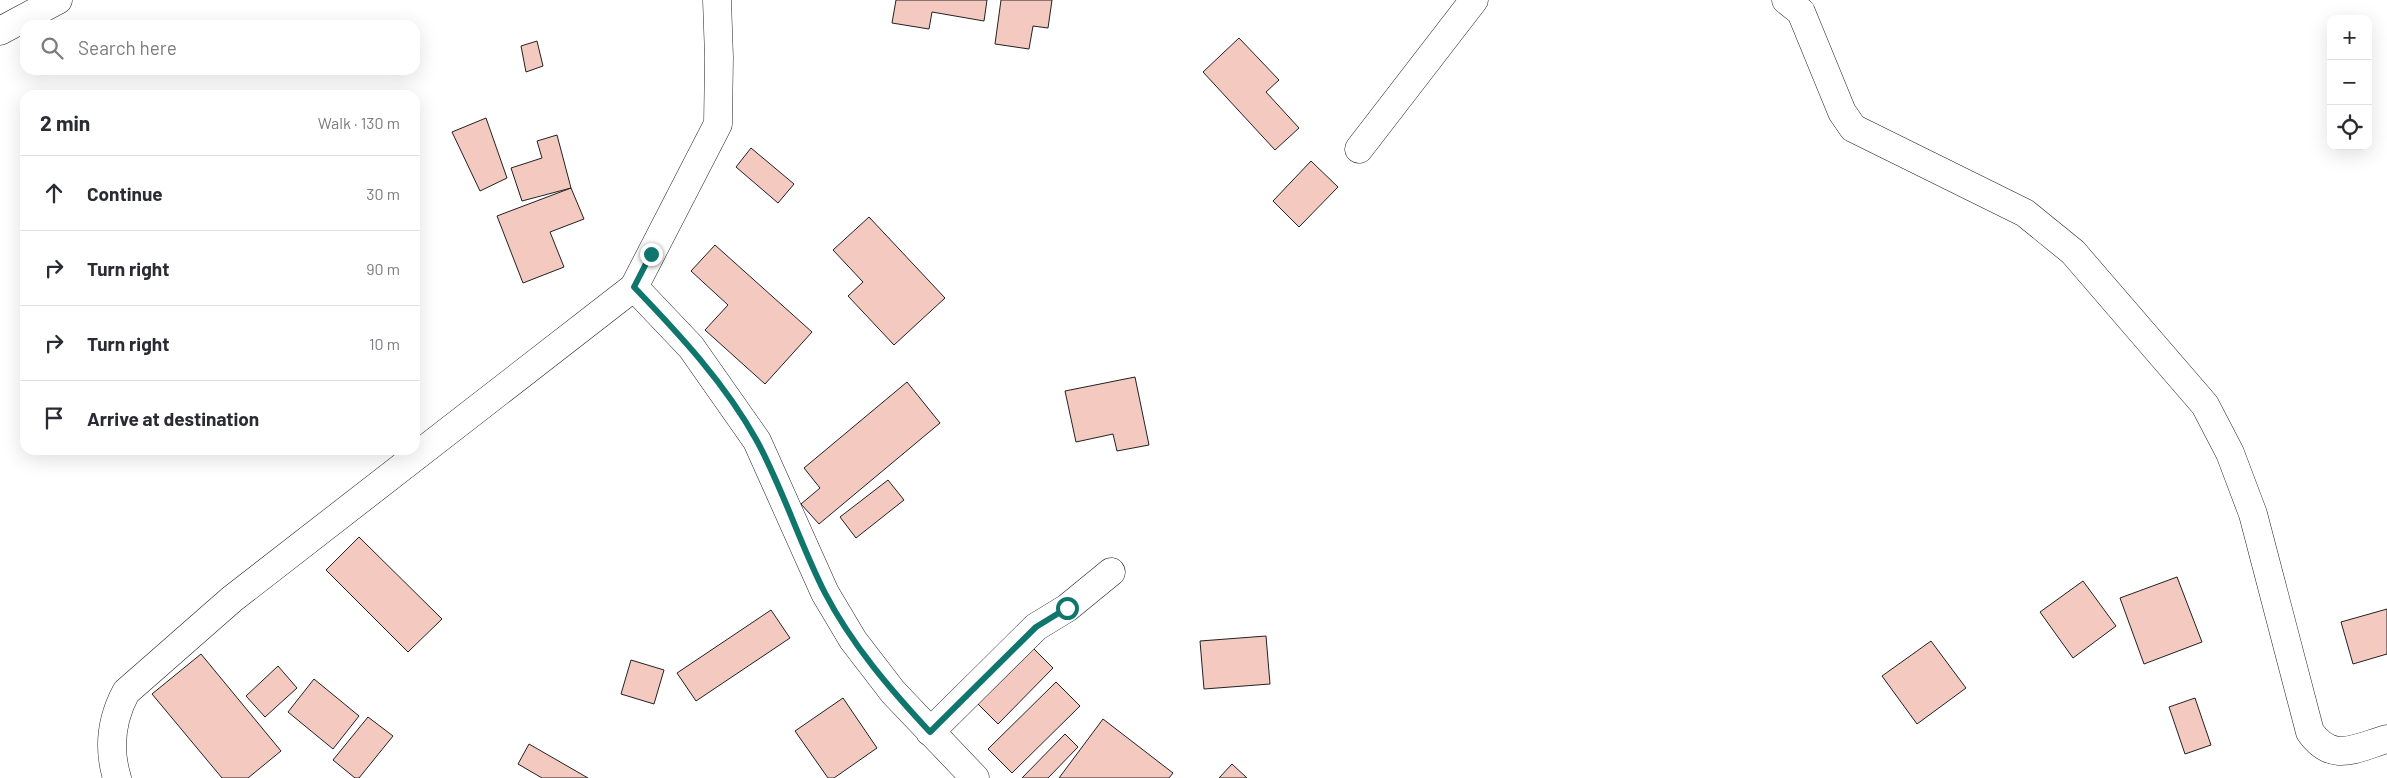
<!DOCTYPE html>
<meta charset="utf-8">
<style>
:root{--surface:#fff;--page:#f7f7f7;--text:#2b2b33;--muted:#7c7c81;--line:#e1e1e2}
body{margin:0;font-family:Barlow,sans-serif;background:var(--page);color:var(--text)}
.controls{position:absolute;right:15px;top:15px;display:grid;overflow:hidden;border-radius:10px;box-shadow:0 5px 20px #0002}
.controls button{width:45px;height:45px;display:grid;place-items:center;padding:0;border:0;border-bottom:1px solid var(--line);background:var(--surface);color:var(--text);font:25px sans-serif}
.stop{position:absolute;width:15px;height:15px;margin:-11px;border:4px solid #0f766e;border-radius:50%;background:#fff}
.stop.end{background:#0f766e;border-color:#fff;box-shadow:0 1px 5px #0008}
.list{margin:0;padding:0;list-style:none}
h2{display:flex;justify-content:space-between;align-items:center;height:65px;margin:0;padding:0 20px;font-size:21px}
h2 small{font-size:16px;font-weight:400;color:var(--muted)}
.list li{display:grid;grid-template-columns:32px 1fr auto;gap:15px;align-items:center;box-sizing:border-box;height:75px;padding:0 20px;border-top:1px solid var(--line)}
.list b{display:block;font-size:19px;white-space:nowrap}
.list em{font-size:16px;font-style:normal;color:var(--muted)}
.icon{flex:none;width:28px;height:28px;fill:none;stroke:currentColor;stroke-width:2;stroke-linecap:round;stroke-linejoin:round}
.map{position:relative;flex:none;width:2387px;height:778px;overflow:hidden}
.search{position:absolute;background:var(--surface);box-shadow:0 5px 20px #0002;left:20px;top:20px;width:400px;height:55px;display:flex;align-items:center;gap:12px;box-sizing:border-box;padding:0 18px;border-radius:15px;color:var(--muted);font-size:19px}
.panel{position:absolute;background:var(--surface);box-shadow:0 5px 20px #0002;left:20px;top:90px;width:400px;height:365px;border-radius:15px}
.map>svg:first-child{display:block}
.building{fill:#f3c9c0;stroke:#222}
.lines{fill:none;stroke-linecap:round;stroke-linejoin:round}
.minor-casing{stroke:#222;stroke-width:29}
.minor{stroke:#fff;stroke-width:28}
.route{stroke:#0f766e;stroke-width:6}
</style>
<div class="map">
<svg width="2387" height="778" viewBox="0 0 2387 778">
<rect width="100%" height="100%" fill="#fff"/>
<path class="building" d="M896,0H987L984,21L932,12L929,29L892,23Z
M1001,0H1052L1048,28L1033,26L1029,49L995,44Z
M1239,38L1279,80L1266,92L1299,128L1275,150L1203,72Z
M537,41L543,66L526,72L521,46Z
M486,118L507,178L480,191L452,132Z
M557,135L571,188L522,201L511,168L542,158L537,141Z
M751,148L794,184L778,203L736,167Z
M1311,161L1338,187L1299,227L1273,201Z
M571,188L584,219L550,232L564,267L523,283L497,216Z
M869,217L945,298L894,345L848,296L863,282L833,250Z
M715,245L812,332L765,384L705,330L728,305L691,271Z
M1135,377L1149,445L1117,451L1113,434L1076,442L1065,391Z
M907,382L940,423L819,524L801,504L820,488L804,468Z
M888,480L904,500L856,538L840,517Z
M359,537L442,619L408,652L326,570Z
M2177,577L2202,642L2144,664L2120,598Z
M2083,581L2116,626L2073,658L2040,612Z
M2387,609V654L2353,664L2341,622Z
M771,610L790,638L696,701L677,673Z
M1266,636L1270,684L1204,689L1200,641Z
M1931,641L1966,688L1917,724L1882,676Z
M1030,645L1053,668L998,724L974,700Z
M201,654L281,751L248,778H222L152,694Z
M631,660L664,670L654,704L621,694Z
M278,666L297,688L265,717L246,696Z
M314,679L359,716L333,749L288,712Z
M1056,682L1080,706L1012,773L988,749Z
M843,698L877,748L834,778H828L795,731Z
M2195,698L2211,745L2185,754L2169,707Z
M368,717L393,736L359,778H355L333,760Z
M1103,719L1173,773L1169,778H1059Z
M1065,734L1078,747L1048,778H1022Z
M529,744L588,778H542L518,764Z
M1232,764L1247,778H1219Z"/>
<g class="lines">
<defs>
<path id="minor" d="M1786,0L1801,12L1842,112L1853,128L2025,213L2073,252L2205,405L2230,453L2253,514L2310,732C2333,764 2355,748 2387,739
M0,31L58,0
M1359,149L1474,0
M634,287L691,347L757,441L825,593L853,640L893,692L975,778
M930,732L1036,627L1067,608L1111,572
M117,778C108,748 111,720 126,692L232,599L634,287L718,124L719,57L717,0"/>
</defs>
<use href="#minor" class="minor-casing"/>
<use href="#minor" class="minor"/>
</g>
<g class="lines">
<path class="route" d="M651,254L634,287C679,334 725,383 757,441C783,489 800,544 825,593C852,645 890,689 930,732L1036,627L1067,608"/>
</g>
</svg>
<div class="controls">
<button>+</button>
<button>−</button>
<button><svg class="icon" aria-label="locate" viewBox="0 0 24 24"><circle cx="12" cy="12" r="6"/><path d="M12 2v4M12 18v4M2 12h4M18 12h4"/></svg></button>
</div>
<div class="stop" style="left:1067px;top:608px"></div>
<div class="stop end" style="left:651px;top:254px"></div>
<div class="search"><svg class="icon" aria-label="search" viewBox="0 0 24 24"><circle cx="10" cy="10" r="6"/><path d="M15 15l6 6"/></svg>Search here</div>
<section class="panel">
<h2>2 min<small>Walk · 130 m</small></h2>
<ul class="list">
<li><svg class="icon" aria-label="ahead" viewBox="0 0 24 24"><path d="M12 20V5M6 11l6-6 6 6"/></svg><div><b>Continue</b></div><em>30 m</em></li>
<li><svg class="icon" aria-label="right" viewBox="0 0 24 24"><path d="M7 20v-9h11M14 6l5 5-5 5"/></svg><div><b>Turn right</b></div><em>90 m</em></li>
<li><svg class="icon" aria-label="right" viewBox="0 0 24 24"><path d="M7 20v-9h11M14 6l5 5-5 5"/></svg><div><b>Turn right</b></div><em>10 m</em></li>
<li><svg class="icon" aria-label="arrive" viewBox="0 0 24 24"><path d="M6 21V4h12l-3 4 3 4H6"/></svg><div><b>Arrive at destination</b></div></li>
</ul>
</section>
</div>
